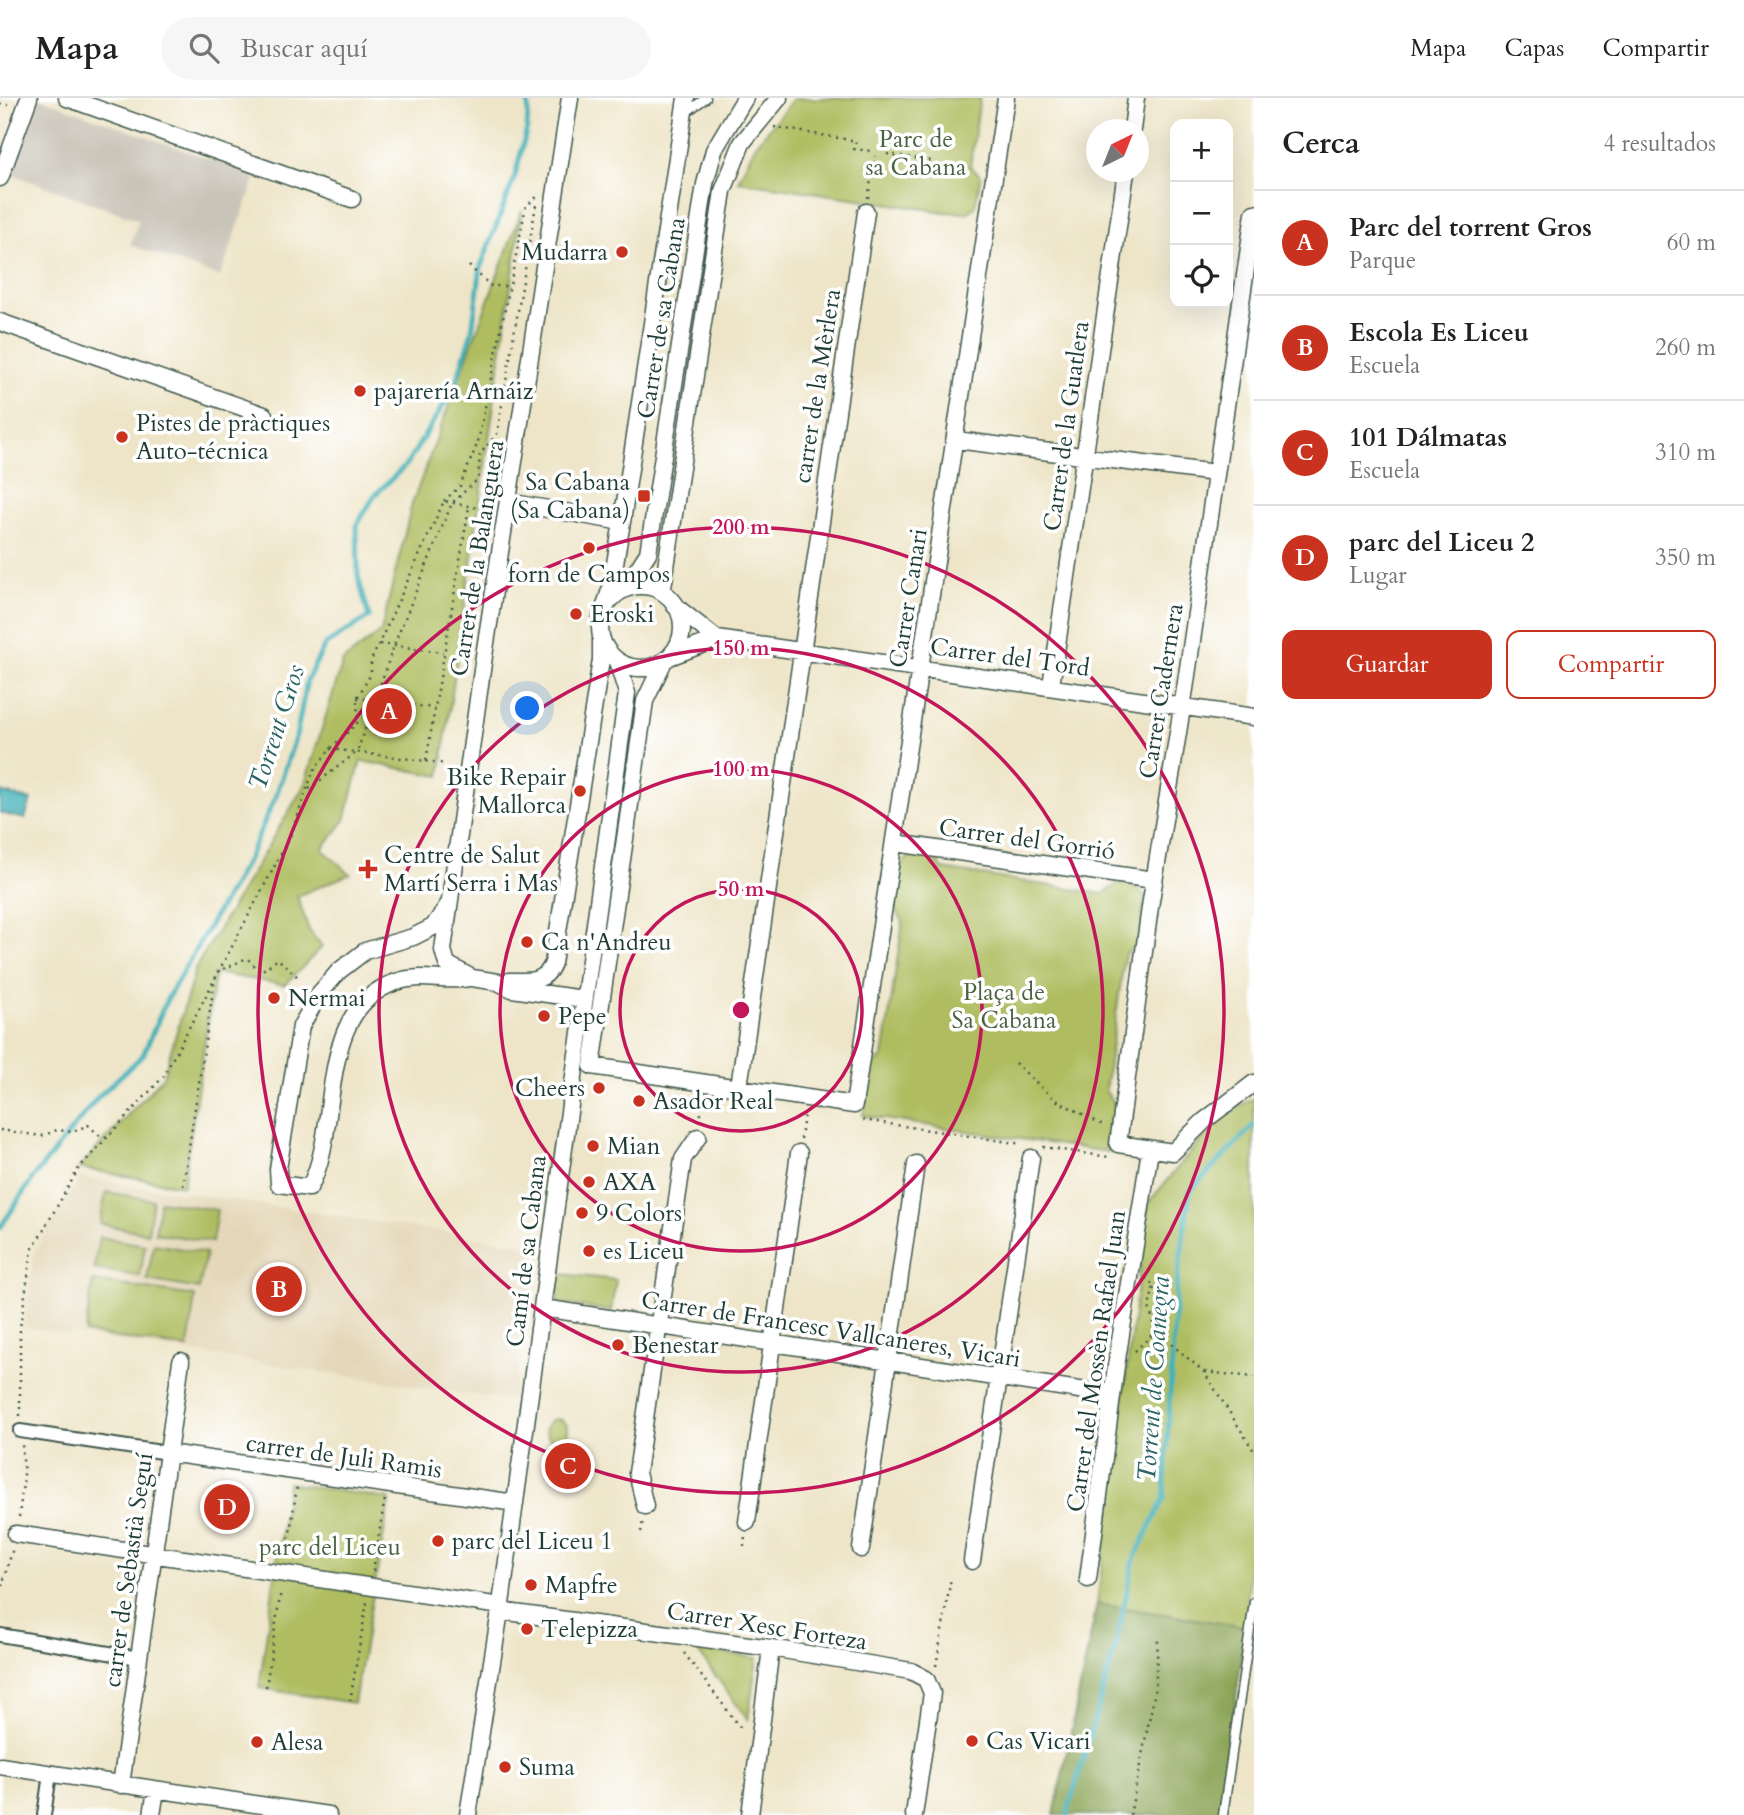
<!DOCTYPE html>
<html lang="es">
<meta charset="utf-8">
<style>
:root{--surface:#fff;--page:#f6f6f6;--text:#222;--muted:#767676;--line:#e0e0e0;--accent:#c8321e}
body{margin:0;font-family:Cardo,serif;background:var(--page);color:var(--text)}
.controls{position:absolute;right:21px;top:21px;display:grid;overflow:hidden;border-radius:14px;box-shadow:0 7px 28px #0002}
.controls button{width:63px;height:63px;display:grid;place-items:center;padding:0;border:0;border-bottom:2px solid var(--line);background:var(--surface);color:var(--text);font:35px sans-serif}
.compass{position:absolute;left:1086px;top:21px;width:63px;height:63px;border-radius:50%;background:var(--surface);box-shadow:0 7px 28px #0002;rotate:43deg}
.you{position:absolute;left:528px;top:611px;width:24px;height:24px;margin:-18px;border:5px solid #fff;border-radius:50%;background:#1a73e8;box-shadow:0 0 0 10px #1a73e833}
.badge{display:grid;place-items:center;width:46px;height:46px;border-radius:50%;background:var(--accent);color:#fff;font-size:23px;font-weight:700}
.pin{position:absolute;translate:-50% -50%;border:4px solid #fff;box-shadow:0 2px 7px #0006}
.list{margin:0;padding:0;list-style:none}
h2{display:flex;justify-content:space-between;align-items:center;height:91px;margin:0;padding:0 28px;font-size:30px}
h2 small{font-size:23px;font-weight:400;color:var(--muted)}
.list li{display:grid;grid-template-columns:46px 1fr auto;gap:21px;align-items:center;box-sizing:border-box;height:105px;padding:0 28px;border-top:2px solid var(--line)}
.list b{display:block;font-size:26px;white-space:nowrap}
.list p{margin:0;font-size:23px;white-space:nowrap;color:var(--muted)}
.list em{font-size:23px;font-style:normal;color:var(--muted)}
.actions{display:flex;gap:14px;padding:21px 28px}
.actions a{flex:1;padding:16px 0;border:2px solid var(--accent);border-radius:14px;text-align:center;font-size:24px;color:var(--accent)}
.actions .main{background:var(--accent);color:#fff}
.icon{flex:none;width:38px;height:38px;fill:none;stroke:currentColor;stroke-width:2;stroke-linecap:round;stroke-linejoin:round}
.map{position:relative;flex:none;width:1254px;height:1717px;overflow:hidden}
header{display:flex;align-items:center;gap:42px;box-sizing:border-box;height:98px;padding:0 35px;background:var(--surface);border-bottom:2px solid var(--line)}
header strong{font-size:33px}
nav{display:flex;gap:38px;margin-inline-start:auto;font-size:24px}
.search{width:490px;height:63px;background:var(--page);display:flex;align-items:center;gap:18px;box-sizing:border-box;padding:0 24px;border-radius:38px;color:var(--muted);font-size:26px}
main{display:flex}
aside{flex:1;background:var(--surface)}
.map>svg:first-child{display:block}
.built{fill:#e4d7b7}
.industrial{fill:#c9c4b8}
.green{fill:#afbd60;stroke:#677d4a;stroke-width:2}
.forest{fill:#8ba456;stroke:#557045;stroke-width:2}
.water{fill:#3fb0b8;stroke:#2f7676;stroke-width:2}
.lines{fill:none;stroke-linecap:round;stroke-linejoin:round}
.stream{stroke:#3fb0b8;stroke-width:5}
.service-casing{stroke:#3e564a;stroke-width:11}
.pedestrian-casing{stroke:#3e564a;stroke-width:16}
.minor-casing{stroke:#3e564a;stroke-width:19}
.path{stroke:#3e564a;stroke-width:2.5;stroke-dasharray:2 5;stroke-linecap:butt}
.service{stroke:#fff;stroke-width:8}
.pedestrian{stroke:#fff;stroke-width:12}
.minor{stroke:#fff;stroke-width:16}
.ring{fill:none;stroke:#c2185b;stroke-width:3.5}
.poi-dot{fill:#c8321e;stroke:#fff;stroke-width:2.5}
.labels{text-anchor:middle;stroke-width:7;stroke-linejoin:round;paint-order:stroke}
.park-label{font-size:24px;fill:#4a6341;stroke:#fff}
.poi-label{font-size:24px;fill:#1f3d34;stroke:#fff;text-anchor:start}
.street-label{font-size:24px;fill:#1f3d34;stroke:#fff}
.water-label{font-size:26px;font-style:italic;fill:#2a6562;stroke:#fff}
.centre{fill:#c2185b;stroke:#fff;stroke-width:3.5}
.ring-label{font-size:21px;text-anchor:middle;font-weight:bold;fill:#c2185b;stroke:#fff;stroke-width:7;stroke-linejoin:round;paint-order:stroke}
</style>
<header>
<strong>Mapa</strong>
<div class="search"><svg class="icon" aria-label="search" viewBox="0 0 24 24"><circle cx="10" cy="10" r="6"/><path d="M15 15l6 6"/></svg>Buscar aquí</div>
<nav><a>Mapa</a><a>Capas</a><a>Compartir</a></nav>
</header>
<main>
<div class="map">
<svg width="1254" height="1717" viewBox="0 0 1254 1717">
<rect width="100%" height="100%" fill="#fff"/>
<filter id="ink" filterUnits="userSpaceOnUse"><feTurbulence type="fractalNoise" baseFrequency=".0143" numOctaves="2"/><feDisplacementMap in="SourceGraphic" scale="14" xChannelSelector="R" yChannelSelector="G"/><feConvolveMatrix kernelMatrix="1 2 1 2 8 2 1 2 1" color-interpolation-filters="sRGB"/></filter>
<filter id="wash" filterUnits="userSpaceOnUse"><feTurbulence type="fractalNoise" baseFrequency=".00686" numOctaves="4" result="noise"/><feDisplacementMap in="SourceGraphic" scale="28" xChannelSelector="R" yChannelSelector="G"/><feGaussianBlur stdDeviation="1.57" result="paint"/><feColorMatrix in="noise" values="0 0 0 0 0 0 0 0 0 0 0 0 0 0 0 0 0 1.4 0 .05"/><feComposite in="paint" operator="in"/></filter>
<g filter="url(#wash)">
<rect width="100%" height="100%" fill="#eee5c8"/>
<path class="built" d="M79,1079L536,1148L514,1303L23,1229L34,1154Z"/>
<path class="industrial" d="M39,0L256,78L220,179L130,147L139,122L11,76Z"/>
<path class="green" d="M794,0H980L970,68L981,78L975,109L967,115L945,114L738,83L755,48Z
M522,112L440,678L361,663L345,722L322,751L350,776L297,798L309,832L322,849L285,887L215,875L183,1088L79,1070L163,979L196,869L304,688L343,563L381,534L412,406Z
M917,756L935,760L943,771L1103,796L1118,785C1129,787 1138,788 1145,798L1138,848L1125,856L1105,992L1115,1007L1109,1054L863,1018L871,968L883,959L903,823L894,811C895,790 894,762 917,756Z
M1254,1000V1467H1250L1246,1529L1097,1506L1148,1105L1218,1022Z
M106,1094L153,1102L148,1135L100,1126Z
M160,1103L217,1112L212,1144L155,1135Z
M99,1139L145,1147L140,1178L94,1171Z
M154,1146L206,1155L199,1191L147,1182Z
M561,1176L616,1182L611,1213L556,1205Z
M93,1183L195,1198L188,1250L85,1235Z
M546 1332a11 11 0 1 1 22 0a11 11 0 1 1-22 0Z
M288,1385L390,1401L354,1605L259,1590Z
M696,1551L757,1560L748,1622Z"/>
<path class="forest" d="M1097,1506L1246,1529L1219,1717H1054Z"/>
<path class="water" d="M0,694L31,702L25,721L0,715Z"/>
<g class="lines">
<path class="stream" d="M0,1130L33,1080L98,999L143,957L167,901L248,761L277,695L297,634L307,582L325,547L369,519L358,478L357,427L375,397L407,366L455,288L472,233L481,168L515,78L527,30L529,0
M1067,1717L1115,1550L1134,1461L1164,1401L1176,1192L1190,1093L1254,1027"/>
</g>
</g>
<g filter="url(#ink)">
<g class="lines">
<defs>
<path id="service" d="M685,15L706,0
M1223,1717L1254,1504"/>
<path id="pedestrian" d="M20,1333L168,1355
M0,1537L139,1560
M44,1717L50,1676"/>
<path id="minor" d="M67,0L352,101
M570,0L484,558L443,852L447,866L472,880L498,884L512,891L583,901
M1132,32L1136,0
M0,80L29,0
M1254,115L1185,591L1150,809L1118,1046L1173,1054L1204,1023L1254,985
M0,224L264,317
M956,342L1215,375
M508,404L622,424
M600 529a41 41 0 1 1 82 0a41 41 0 1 1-82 0Z
M663,489L723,93L742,45L779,0
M624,492L648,455L705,86L714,52L745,0
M675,508L717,541
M604,511L611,489L622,424L686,0
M669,559L717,541L1254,619
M664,563L645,603L592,968L854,1007L1006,0
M1051,588L1126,74
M895,745L1154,782
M448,807L433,829L413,839L365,853L339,873L320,895L301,928L278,1071L279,1086L309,1090C343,1030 313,912 396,884C421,875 445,885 469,880
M509,883C528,883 545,886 553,865L601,562V540
M739,989L866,114
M543,1210L1112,1297
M168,1355L515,1405
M645,1408L637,1375L683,1061L698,1039
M747,1424L799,1055
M16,1436L501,1508
M861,1451L916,1066
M972,1463L1031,1060
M1088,1481L1116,1268L1150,1052
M500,1513L771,1550L911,1573L926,1581L932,1595L914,1717
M0,1668L328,1717
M121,1687L181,1263
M152,1717L156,1692
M468,1717L500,1513L627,595L617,563
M750,1717L771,1550"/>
</defs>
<use href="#service" class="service-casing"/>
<use href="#pedestrian" class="pedestrian-casing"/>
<use href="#minor" class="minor-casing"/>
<path class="path" d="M0,6L8,7
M774,29L856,43L854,51L872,53
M887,56L932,63
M868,100L875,58
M469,168L491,188H509
M444,403L460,388L478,344L526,108L538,98
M380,546L443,554
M357,600L434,610
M330,651L426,663L469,409
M426,663L446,666
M309,691L357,654L394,547L452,405L478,381L480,356L497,336L536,107
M217,874L247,860L260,874L278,861L299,880
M1015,965L1054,1001L1105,1028
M863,1022L1022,1046
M700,1024L703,999
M0,1032L42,1038L57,1032L73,1034L88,1027L100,1038L108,1039
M801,1041L804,1016
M1043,1049L1109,1059
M183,1088L215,880
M1145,1180L1154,1188L1149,1209L1156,1233
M1135,1253L1156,1233L1204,1274L1254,1353
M1205,1274L1254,1279
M20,1318V1229L32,1152L79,1070L163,979L290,739L313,674L330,651L358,624L357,600L371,576V563L444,403L492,413
M19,1419L24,1377L22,1346
M641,1434L643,1422
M744,1448L745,1438
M286,1461L297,1388
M373,1473L385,1400
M0,1495L13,1450
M684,1555L743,1633
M936,1568L951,1480
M266,1589L281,1492
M350,1603L367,1504
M1130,1717L1155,1593L1158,1542"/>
<use href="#service" class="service"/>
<use href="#pedestrian" class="pedestrian"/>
<use href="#minor" class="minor"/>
</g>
</g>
<g class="ring">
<circle cx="741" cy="912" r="121"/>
<circle cx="741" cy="912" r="241"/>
<circle cx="741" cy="912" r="362"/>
<circle cx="741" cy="912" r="483"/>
</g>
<g class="poi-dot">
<circle cx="622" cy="154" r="7"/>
<circle cx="360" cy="293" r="7"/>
<circle cx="122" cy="339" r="7"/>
<rect x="637" y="391" width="14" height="14" rx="3.5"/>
<circle cx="589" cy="450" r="7"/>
<circle cx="576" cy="516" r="7"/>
<circle cx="580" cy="693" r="7"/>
<path d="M364.5 760.5h7v7h7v7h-7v7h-7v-7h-7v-7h7z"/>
<circle cx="527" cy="844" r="7"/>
<circle cx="274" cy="900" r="7"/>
<circle cx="544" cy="918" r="7"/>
<circle cx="599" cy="990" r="7"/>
<circle cx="639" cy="1003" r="7"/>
<circle cx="593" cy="1048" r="7"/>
<circle cx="589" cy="1084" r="7"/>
<circle cx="582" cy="1115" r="7"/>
<circle cx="589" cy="1153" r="7"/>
<circle cx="618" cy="1247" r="7"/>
<circle cx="438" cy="1443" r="7"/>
<circle cx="531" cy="1487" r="7"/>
<circle cx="527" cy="1531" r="7"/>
<circle cx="972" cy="1643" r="7"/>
<circle cx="257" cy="1644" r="7"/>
<circle cx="505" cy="1669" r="7"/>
</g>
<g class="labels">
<g class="park-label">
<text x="916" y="49">Parc de<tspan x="916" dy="28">sa Cabana</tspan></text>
<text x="1004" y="902">Plaça de<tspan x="1004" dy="28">Sa Cabana</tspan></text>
<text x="330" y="1457">parc del Liceu</text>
</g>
<g class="poi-label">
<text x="608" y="162" text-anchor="end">Mudarra</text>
<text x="374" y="301">pajarería Arnáiz</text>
<text x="136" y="333">Pistes de pràctiques<tspan x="136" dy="28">Auto-técnica</tspan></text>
<text x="630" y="392" text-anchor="end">Sa Cabana<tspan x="630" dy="28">(Sa Cabana)</tspan></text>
<text x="589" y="484" text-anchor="middle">forn de Campos</text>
<text x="590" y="524">Eroski</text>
<text x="566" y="687" text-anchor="end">Bike Repair<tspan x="566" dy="28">Mallorca</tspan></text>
<text x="384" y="765">Centre de Salut<tspan x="384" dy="28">Martí Serra i Mas</tspan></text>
<text x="541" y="852">Ca n'Andreu</text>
<text x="288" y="908">Nermai</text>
<text x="558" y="926">Pepe</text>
<text x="585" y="998" text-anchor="end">Cheers</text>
<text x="653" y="1011">Asador Real</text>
<text x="607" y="1056">Mian</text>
<text x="603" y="1092">AXA</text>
<text x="596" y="1123">9 Colors</text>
<text x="603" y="1161">es Liceu</text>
<text x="632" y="1255">Benestar</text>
<text x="452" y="1451">parc del Liceu 1</text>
<text x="545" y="1495">Mapfre</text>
<text x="541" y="1539">Telepizza</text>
<text x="986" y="1651">Cas Vicari</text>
<text x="271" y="1652">Alesa</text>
<text x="519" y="1677">Suma</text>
</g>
<g class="street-label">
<text transform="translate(661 220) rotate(-81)" y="8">Carrer de sa Cabana</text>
<text transform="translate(817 288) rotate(-81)" y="8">carrer de la Mèrlera</text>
<text transform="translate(1066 328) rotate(-82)" y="8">Carrer de la Guatlera</text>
<text transform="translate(477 460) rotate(-81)" y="8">Carrer de la Balanguera</text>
<text transform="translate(908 500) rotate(-81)" y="8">Carrer Canari</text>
<text transform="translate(1010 559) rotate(8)" y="8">Carrer del Tord</text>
<text transform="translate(1161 593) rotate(-81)" y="8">Carrer Cadernera</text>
<text transform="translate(1027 741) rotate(8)" y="8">Carrer del Gorrió</text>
<text transform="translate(526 1153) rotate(-83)" y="8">Camí de sa Cabana</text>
<text transform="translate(831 1231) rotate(9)" y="8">Carrer de Francesc Vallcaneres, Vicari</text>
<text transform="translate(1096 1263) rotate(-82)" y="8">Carrer del Mossèn Rafael Juan</text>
<text transform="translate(344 1358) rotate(8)" y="8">carrer de Juli Ramis</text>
<text transform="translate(128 1472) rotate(-82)" y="8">carrer de Sebastià Seguí</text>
<text transform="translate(767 1528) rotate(9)" y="8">Carrer Xesc Forteza</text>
</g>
<g class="water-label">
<text transform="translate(276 629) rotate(-72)" y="9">Torrent Gros</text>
<text transform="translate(1153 1281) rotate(-86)" y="9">Torrent de Coanegra</text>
</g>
</g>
<circle cx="741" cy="912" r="10" class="centre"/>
<g class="ring-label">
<text x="741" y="436">200 m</text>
<text x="741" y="557">150 m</text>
<text x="741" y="678">100 m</text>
<text x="741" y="798">50 m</text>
</g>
</svg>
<div class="controls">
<button>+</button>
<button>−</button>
<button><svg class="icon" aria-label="locate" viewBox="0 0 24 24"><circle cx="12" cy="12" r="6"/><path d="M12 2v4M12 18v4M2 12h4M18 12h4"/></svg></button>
</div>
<svg class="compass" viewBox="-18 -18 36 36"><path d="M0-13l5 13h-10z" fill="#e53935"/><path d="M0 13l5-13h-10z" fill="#767676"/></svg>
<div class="you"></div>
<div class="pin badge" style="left:389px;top:613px">A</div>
<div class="pin badge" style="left:279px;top:1191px">B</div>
<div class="pin badge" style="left:568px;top:1368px">C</div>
<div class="pin badge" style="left:227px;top:1409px">D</div>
</div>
<aside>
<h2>Cerca<small>4 resultados</small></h2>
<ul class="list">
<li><span class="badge">A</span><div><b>Parc del torrent Gros</b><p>Parque</p></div><em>60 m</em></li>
<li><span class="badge">B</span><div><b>Escola Es Liceu</b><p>Escuela</p></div><em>260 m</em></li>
<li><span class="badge">C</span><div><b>101 Dálmatas</b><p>Escuela</p></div><em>310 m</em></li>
<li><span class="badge">D</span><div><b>parc del Liceu 2</b><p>Lugar</p></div><em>350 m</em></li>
</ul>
<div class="actions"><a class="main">Guardar</a><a>Compartir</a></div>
</aside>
</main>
